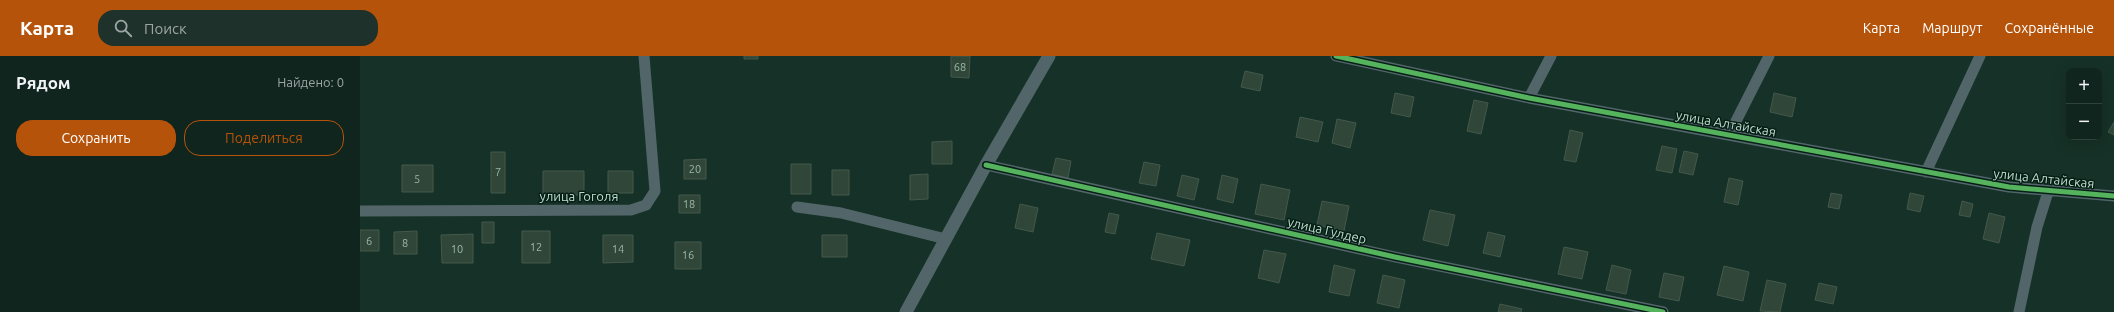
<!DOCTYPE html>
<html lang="ru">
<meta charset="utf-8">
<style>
:root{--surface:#10251d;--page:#1e312a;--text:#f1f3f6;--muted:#9ca5a4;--line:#30423b;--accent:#b45309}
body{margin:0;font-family:Ubuntu,sans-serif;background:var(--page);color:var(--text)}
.controls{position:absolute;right:12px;top:12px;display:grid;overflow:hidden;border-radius:8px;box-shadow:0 4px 16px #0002}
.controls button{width:36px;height:36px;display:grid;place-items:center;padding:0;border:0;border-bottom:1px solid var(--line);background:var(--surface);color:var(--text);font:20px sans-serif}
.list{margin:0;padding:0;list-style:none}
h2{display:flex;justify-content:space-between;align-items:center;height:52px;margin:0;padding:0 16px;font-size:17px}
h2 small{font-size:13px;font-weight:400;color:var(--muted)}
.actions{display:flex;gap:8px;padding:12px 16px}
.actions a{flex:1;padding:9px 0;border:1px solid var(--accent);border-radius:16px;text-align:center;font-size:14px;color:var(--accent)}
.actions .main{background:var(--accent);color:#fff}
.icon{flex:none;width:22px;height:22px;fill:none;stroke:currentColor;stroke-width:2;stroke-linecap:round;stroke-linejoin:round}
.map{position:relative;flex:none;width:1754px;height:256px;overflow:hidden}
header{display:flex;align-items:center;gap:24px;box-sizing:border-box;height:56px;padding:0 20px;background:var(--accent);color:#fff}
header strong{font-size:19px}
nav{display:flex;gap:22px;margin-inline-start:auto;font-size:14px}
.search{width:280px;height:36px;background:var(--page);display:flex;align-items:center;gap:10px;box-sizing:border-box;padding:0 14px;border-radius:16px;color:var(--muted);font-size:15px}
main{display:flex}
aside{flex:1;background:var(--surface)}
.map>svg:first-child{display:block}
.building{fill:#304639;stroke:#44584c}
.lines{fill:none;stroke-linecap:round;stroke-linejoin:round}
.minor{stroke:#52666a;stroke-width:11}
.tertiary{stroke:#52666a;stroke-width:13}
.cycleway-casing{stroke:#061f16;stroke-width:8}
.cycleway{stroke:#56b35d;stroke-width:5}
.labels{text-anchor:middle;stroke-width:3;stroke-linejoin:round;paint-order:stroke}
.number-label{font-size:11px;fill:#9bb7a9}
.street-label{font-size:13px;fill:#bfddce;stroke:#061f16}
</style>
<header>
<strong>Карта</strong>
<div class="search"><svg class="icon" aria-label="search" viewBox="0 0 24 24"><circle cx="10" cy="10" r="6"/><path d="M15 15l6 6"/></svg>Поиск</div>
<nav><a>Карта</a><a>Маршрут</a><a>Сохранённые</a></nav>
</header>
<main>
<aside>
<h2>Рядом<small>Найдено: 0</small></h2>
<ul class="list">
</ul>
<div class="actions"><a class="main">Сохранить</a><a>Поделиться</a></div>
</aside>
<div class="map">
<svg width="1754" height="256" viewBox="0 0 1754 256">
<rect width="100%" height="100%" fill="#163127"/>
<path class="building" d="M384,0H398V3H384Z
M591,0H610L609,22L591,21Z
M885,15L903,19L900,35L881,31Z
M1035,37L1054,41L1050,61L1031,57Z
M1414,37L1436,42L1432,61L1410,56Z
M1114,44L1128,47L1121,78L1107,75Z
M940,61L963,66L958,86L936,81Z
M977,63L996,67L990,92L972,87Z
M1754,66V79L1748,76Z
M1210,74L1223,77L1216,106L1204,104Z
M592,85V108H572V86Z
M1302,90L1317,93L1312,117L1296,114Z
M1324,95L1338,98L1333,119L1319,116Z
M131,96H145V137H131Z
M696,102L711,105L708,122L692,118Z
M346,103V123H324V104Z
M784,106L800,109L796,130L779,127Z
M431,108H451V138H431Z
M42,109H73V136H42Z
M472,114H489V139H472Z
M183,115H224V139H183Z
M248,115H273V137H248Z
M568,118V143L550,144V119Z
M822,119L839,123L834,144L817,140Z
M862,119L878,123L873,147L857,143Z
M1369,122L1383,125L1378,149L1364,146Z
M901,128L930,134L924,164L895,158Z
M1471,137L1482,139L1479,153L1468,151Z
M1550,137L1564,140L1560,156L1547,153Z
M319,139H340V157H319Z
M962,145L989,150L984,175L957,169Z
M1602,145L1613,148L1610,161L1599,159Z
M660,148L678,152L673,176L655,172Z
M1070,154L1095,159L1088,190L1063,184Z
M749,157L759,159L755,178L745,176Z
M1629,157L1645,161L1639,187L1623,183Z
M122,166H134V187H122Z
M0,174H19V195H0Z
M57,175V198H34V176Z
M162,175H190V207H162Z
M1128,176L1145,180L1140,201L1123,197Z
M797,177L830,184L824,210L791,203Z
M113,178V207H82L81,179Z
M243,179H273V206L243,207Z
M462,179H487V201H462Z
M315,186H341V213H315Z
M1204,191L1228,196L1222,223L1198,218Z
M904,194L926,198L919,227L898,222Z
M974,209L995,214L989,240L969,236Z
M1252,209L1271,214L1266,238L1246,234Z
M1364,210L1389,216L1383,245L1357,239Z
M1304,217L1324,221L1319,245L1299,241Z
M1023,219L1045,224L1039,252L1017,247Z
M1407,224L1426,228L1420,256L1400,255Z
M1459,227L1477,231L1473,248L1455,244Z
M1140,248L1162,253L1161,256H1138Z"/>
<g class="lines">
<path class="minor" d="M976,0L1169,42L1649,131L1754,140
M1169,42L1191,0
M1369,79L1409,0
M626,109L1035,201L1303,256
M1566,116L1620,0
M437,151L481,157L586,183
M0,155L271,154L286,149L295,135L284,0
M1659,256L1677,171L1688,136"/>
<path class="tertiary" d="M546,256L626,109L689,0"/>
<defs>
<path id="cycleway" d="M976,0L1169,42L1649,131L1754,140
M626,109L1035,201L1303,256"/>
</defs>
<use href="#cycleway" class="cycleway-casing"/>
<use href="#cycleway" class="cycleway"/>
</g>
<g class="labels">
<g class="number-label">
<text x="600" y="15">68</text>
<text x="335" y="117">20</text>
<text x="138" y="120">7</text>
<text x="57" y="127">5</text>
<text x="329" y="152">18</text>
<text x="9" y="189">6</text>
<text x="45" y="191">8</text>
<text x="176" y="195">12</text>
<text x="97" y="197">10</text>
<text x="258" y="197">14</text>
<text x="328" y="203">16</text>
</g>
<g class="street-label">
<text transform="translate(1366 67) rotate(10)" y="5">улица Алтайская</text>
<text transform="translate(1684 122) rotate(6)" y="5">улица Алтайская</text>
<text x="219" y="145">улица Гоголя</text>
<text transform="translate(967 174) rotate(13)" y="5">улица Гулдер</text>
</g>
</g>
</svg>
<div class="controls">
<button>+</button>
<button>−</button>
</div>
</div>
</main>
